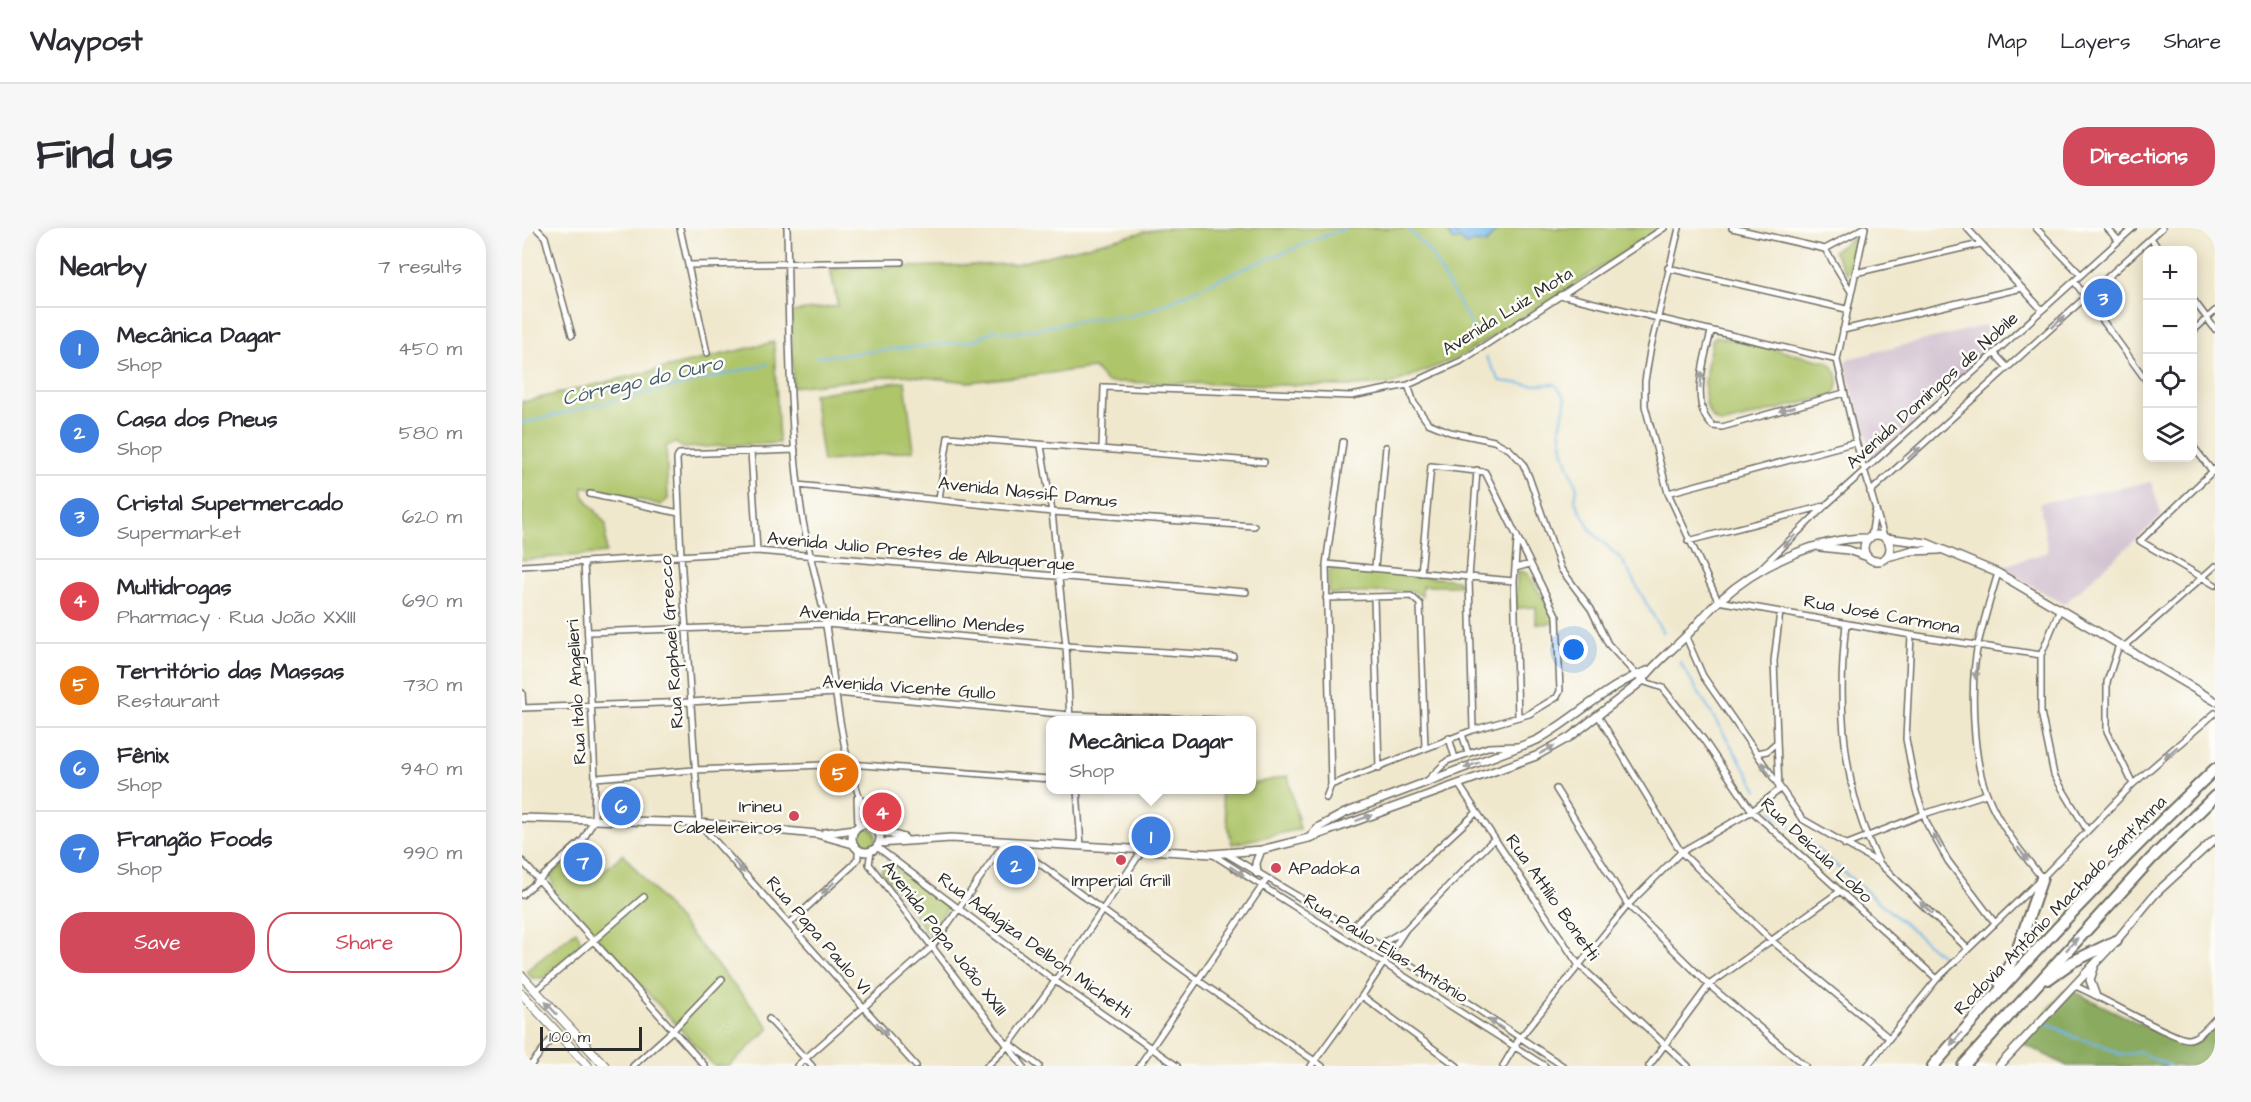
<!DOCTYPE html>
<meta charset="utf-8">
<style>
:root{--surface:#fff;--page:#f7f7f7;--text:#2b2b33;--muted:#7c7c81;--line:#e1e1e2;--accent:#d1495b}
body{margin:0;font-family:"Architects Daughter",sans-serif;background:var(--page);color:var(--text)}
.controls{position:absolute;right:18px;top:18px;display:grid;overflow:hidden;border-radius:12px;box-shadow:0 3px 15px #0003}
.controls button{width:54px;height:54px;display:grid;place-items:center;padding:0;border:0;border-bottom:2px solid var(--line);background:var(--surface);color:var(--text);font:30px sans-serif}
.scale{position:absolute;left:18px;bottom:15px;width:102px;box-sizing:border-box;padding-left:6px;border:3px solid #2b2b2b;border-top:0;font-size:16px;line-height:21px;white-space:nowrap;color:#2b2b2b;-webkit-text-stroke:4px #fdfcf7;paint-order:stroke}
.you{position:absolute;left:1052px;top:422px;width:21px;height:21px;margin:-15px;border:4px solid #fff;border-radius:50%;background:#1a73e8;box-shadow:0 0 0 9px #1a73e833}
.badge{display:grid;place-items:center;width:39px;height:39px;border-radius:50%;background:var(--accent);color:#fff;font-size:20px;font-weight:700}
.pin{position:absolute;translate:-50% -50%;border:3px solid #fff;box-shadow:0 2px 6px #0006}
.popup{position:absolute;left:524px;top:488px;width:210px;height:78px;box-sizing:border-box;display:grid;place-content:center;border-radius:12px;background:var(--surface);filter:drop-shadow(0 2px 4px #0005);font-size:20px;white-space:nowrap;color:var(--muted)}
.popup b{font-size:22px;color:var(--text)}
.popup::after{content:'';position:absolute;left:50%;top:100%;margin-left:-12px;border:12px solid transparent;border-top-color:var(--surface)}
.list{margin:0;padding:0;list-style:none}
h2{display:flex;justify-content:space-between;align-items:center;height:78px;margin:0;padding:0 24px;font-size:26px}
h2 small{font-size:20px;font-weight:400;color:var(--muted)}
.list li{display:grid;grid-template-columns:39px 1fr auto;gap:18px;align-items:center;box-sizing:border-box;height:84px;padding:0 24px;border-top:2px solid var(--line)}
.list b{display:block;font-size:22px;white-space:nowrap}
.list p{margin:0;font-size:20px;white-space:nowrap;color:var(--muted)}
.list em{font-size:20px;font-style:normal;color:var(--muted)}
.actions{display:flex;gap:12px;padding:18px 24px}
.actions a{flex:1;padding:14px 0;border:2px solid var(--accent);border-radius:24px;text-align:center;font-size:21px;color:var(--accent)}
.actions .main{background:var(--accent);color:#fff}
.icon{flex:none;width:33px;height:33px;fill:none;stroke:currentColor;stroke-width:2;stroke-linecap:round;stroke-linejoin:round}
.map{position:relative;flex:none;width:1693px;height:838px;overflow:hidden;border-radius:24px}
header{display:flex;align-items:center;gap:36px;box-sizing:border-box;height:84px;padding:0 30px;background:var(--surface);border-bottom:2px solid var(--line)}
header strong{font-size:28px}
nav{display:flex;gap:33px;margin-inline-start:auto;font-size:21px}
.intro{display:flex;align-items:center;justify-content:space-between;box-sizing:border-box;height:144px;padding:0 36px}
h1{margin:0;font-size:42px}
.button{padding:15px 27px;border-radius:24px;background:var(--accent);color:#fff;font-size:21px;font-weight:700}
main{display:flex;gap:36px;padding:0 36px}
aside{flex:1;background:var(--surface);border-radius:24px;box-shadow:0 3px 15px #0003}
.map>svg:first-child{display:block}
.industrial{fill:#cfbdce}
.green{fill:#aec56a;stroke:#6c784a;stroke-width:1.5}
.forest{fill:#8aaa5e;stroke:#5a6a44;stroke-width:1.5}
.water{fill:#73b7e9;stroke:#4f718a;stroke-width:1.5}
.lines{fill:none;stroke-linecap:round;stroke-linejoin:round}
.stream{stroke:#73b7e9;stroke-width:2}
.minor-casing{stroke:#706d64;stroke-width:8}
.tertiary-casing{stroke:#706d64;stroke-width:10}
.secondary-casing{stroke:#706d64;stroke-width:10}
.motorway-casing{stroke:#706d64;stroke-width:14}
.minor{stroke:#fff;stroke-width:5}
.tertiary{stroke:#fff;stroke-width:7}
.secondary{stroke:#fff;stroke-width:8}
.motorway{stroke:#fff;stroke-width:10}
.oneway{fill:#a0a0a0}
.poi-dot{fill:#d1495b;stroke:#fdfcf7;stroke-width:2}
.labels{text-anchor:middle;stroke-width:5;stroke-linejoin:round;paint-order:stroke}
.street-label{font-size:18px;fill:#2b2b2b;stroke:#fdfcf7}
.poi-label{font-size:18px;fill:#2b2b2b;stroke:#fdfcf7;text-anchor:end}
.water-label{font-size:20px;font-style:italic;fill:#445c6e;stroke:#fdfcf7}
</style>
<header>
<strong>Waypost</strong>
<nav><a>Map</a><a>Layers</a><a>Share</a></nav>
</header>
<div class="intro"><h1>Find us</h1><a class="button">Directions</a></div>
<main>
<aside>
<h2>Nearby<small>7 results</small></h2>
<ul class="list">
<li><span class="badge" style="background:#3f7fe0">1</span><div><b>Mecânica Dagar</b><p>Shop</p></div><em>450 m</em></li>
<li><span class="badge" style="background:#3f7fe0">2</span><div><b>Casa dos Pneus</b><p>Shop</p></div><em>580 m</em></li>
<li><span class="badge" style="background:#3f7fe0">3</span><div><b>Cristal Supermercado</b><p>Supermarket</p></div><em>620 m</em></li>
<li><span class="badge" style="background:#e0444e">4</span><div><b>Multidrogas</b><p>Pharmacy · Rua João XXIII</p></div><em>690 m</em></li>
<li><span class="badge" style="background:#e8710a">5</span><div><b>Território das Massas</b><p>Restaurant</p></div><em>730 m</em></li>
<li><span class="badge" style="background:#3f7fe0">6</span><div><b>Fênix</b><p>Shop</p></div><em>940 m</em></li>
<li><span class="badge" style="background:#3f7fe0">7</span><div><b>Frangão Foods</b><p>Shop</p></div><em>990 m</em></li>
</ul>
<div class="actions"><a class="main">Save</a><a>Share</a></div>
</aside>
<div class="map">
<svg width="1693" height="838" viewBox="0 0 1693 838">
<rect width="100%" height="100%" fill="#fdfcf7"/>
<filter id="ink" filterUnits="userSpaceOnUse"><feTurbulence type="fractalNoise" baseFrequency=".0167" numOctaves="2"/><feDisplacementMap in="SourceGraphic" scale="12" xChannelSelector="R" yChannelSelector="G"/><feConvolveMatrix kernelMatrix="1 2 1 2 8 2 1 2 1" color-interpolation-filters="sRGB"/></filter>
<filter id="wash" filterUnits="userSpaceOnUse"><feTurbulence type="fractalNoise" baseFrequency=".008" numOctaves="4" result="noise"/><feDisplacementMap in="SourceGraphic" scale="24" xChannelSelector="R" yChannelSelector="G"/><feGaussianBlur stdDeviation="1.35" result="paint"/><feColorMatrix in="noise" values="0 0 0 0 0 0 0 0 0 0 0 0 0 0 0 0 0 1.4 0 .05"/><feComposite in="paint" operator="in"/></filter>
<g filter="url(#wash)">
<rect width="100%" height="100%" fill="#f0e8cd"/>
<path class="industrial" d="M1465,97L1463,130L1351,230L1323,137L1325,131Z
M1629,254L1640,288L1542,376L1478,339L1526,324L1518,275Z"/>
<path class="green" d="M638,0H1140L936,130L869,156L829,158L584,154L572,140L447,154L381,147L271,159L269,84L316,78L308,41L493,36Z
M1331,10L1335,13L1325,46L1311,23Z
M1194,108L1306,134C1316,141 1320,158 1311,167L1203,195C1171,194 1186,130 1190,112Z
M252,114L257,215L161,220L154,215L144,218L146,271L139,277L61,258V267L84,296V325L0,332V172L1,174Z
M383,153L392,222L301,234L291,166Z
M813,340L935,352L940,358H900V368L891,363L809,366L807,364L806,344Z
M999,343L1006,346L1036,395L1014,396V379L994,380L995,345Z
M766,548L778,601L710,616L698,564L730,562V556Z
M334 609a10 10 0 1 1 20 0a10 10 0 1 1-20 0Z
M101,626L248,800L207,838H192L32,662L29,647L51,628L72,651Z
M367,635L426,679L407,707L359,642Z
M54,703L59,713L57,720L22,750H10L4,743Z"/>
<path class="forest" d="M1548,762L1656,814L1673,815L1693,797V838H1545L1500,815L1541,764Z"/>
<path class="water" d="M940,0H980L971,6L964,16L953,14L944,17L938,11L931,13L927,7V1L935,7Z"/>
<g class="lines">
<path class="stream" d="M885,0L907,23L954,105
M294,129L451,113L473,102L491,105L573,90L605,89L633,80L718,42L823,0
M964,129L978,153L1010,157L1033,156L1044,171L1038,201L1042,226L1055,260L1053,273L1070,304L1100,332L1141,405
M0,195L246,136
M1158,434L1236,562
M1249,582L1419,727
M1525,795L1552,809L1580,817L1599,827L1617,824L1648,838"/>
</g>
</g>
<g filter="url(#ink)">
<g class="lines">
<defs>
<path id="minor" d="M14,0L23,9L50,107
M158,0L185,125
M265,0C267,96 266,192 280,287C286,325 298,361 304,398C315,465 318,537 350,597
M1157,0L1128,123L1123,153V178L1146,265L1196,373L1389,407L1519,427
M1210,0L1303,21L1342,0
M1343,0L1315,132L1334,214L1362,309
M1445,0L1520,82
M1514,0L1559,47
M1585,0L1597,13
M1629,10L1637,22
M1303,21L1328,62
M166,37L379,34
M1146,40L1324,81
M1333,45L1458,16
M1552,53L1626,155
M1038,67L1315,132
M1670,70L1693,101
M1321,102L1500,60
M1189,104C1183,128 1167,179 1191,198L1200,199L1322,165
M1670,104L1693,83
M1473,126L1485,139
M886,157L892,175L906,195L928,204L972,213L987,221L1000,234L1007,249L1039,341L1069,381L1086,416L1120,453L1141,460L1181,511L1230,583L1415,751
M1670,217L1691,244
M519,218L530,284L544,418L548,492
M580,220L582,159L829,168L886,157L939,133L1142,0
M273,222L157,226L155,231L159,328L177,595L394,838
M229,223L235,323
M1693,241L1618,313L1693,357
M276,257L530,284L732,298
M1348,264L1640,0
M1146,265L1334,214
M68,266L157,285
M417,271L426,209L742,234
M1349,309L1353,284
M995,312L992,353L996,489
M1166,313L1302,278
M804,336L992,353
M0,338L235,323L724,364
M853,339L864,219
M993,340L1008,336
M1238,341L1304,277L1611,0
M804,370L889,368L898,376L903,520
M852,370L857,540
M1538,381L1519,427V484L1532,547L1565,602
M1324,396C1315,474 1320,563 1357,634
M67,404L304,396L544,418L711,428
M1389,407L1384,511L1394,563L1405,596L1426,633L1473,695
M1164,409L1181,448L1280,591L1357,635L1446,721
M1597,417L1585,454V503L1611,556
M1602,419L1693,338
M0,465L1,480
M0,480L168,474L314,465L548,487L699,492
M1077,489L1159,624L1249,712L1367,810
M951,502L947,350L955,242
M940,506L946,525
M927,510L933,530
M1234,525L1245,523L1254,515
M73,550L172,542L327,536L528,551
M904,554L925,533L966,519L997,518
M809,557L951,502L1007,486L1035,469L1038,463L1035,389L963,244L909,238L899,345
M937,557L1056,736L1166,838
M1034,561L1106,677L1187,757L1283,838
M555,562L559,618
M335,570L336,598
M804,570L809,557L804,336L821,214
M488,614L677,753L800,838
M1323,617L1402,586L1464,566
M355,619L533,753L655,838
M349,623L347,636L501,838
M703,625L869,724L1041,838
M690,626L1023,838
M0,633L183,838
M1520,650L1611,556L1693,485
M0,667L61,612L72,592L73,550L62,335
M268,695L331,637L336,630V621
M829,700L955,584
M857,717L883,702
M1553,758C1575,766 1653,813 1667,811C1678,809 1686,798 1693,791
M13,763L122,669
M840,768L935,838
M247,791L290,838
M487,815L517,838
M8,838L35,804
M111,838L151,802L200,751
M275,838L410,719L483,614
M465,838L486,818L533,753L621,621
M617,838L745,651
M789,838L840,768L884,701L972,611
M981,838L997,811L1106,677L1159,624L1230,583L1257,562L1252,433L1258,384
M1127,838L1187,757L1317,664
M1345,838L1415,751L1520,650C1499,624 1477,597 1465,566C1450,530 1448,454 1456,416C1462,392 1469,368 1476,345"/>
<path id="tertiary" d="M1342 320a13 13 0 1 1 26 0a13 13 0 1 1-26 0Z
M1364,310L1405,315L1476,345L1693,473
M1298,319L1326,322L1346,329
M1365,329L1388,323L1417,322
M0,590L177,595L295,606L331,616
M330 610a14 14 0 1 1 28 0a14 14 0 1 1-28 0Z
M356,602L382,610
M303,605L333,601
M788,609L797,599L823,585L1015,512C1053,491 1087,455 1128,442
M357,615L429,610L690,626L739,622L787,610L1014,528L1048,509L1120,453C1132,436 1148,424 1162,410C1174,399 1184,384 1197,373C1235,338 1295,309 1348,310
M735,645L734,635L739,622
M1572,740L1568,752L1573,766
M1477,838L1594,713L1633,666L1693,611"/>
<path id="secondary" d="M0,748L83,838
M0,766L66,838"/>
<path id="motorway" d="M1526,751L1550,734L1594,713
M1478,755L1495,723L1520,650
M1411,838C1500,735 1594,636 1693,541
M1441,838L1629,631L1693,568"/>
</defs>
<use href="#minor" class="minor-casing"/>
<use href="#tertiary" class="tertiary-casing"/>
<use href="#secondary" class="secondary-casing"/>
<use href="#motorway" class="motorway-casing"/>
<use href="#minor" class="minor"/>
<use href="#tertiary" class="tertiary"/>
<use href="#secondary" class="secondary"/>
<use href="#motorway" class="motorway"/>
</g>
<defs><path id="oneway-solid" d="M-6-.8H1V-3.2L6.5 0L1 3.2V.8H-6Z" transform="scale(1.5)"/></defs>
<g class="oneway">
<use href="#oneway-solid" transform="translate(1536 94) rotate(-42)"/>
<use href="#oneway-solid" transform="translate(1179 152) rotate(-85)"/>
<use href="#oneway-solid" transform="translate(1265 181) rotate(165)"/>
<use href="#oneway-solid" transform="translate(1392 225) rotate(-42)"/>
<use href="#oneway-solid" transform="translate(1267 313) rotate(136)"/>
<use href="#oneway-solid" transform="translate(1454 443) rotate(94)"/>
<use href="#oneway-solid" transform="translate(1025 522) rotate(-28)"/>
<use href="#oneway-solid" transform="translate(1649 524) rotate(139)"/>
<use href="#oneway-solid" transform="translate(950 537) rotate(159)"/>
<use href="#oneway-solid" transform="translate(1244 541) rotate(-123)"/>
<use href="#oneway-solid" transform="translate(842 590) rotate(-20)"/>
<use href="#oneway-solid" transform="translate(1415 613) rotate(-119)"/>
<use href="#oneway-solid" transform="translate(1501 626) rotate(52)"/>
<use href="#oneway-solid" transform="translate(217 639) rotate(48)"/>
<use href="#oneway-solid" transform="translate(715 643) rotate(34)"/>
<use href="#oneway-solid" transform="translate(306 660) rotate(137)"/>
<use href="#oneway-solid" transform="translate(1404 680) rotate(-135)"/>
<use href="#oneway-solid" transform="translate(1550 716) rotate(-47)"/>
<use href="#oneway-solid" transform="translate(29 780) rotate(-133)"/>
<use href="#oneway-solid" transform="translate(974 796) rotate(-146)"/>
<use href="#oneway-solid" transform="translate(360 801) rotate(49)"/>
<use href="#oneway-solid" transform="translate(1434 811) rotate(131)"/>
</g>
</g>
<g class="poi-dot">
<circle cx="272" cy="588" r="6"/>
<circle cx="599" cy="632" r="6"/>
<circle cx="754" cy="640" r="6"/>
</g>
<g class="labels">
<g class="street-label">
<text transform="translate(985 83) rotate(-32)" y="6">Avenida Luiz Mota</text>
<text transform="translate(1410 162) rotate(-42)" y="6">Avenida Domingos de Nobile</text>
<text transform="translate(506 264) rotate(6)" y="6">Avenida Nassif Damus</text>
<text transform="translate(399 323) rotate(5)" y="6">Avenida Julio Prestes de Albuquerque</text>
<text transform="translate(1360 386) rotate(10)" y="6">Rua José Carmona</text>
<text transform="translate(390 391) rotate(4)" y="6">Avenida Francellino Mendes</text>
<text transform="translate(149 414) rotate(-94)" y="6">Rua Raphael Grecco</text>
<text transform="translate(387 459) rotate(4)" y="6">Avenida Vicente Gullo</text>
<text transform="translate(54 464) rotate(-93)" y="6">Rua Italo Angelieri</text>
<text transform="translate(1295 622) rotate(43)" y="6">Rua Deicula Lobo</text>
<text transform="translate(1031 669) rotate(55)" y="6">Rua Attílio Bonetti</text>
<text transform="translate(1538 677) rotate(-46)" y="6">Rodovia Antônio Machado Sant'Anna</text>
<text transform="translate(297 707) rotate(49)" y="6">Rua Papa Paulo VI</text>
<text transform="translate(423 710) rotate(52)" y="6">Avenida Papa João XXIII</text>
<text transform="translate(513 717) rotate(36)" y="6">Rua Adalgiza Delbon Michetti</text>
<text transform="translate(864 720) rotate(32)" y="6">Rua Paulo Elias Antônio</text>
</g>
<g class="poi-label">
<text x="260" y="584">Irineu<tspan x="260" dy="21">Cabeleireiros</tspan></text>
<text x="766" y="646" text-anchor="start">APadoka</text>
<text x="599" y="658" text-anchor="middle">Imperial Grill</text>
</g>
<g class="water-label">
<text transform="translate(120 152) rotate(-13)" y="7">Córrego do Ouro</text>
</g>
</g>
</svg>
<div class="controls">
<button>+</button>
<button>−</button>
<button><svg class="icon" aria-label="locate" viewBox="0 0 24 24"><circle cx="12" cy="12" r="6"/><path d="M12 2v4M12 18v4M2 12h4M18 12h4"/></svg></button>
<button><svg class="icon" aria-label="layers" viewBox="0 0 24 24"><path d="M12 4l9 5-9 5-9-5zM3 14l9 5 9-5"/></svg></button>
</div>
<div class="scale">100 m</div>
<div class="you"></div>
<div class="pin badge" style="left:629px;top:608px;background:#3f7fe0">1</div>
<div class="popup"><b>Mecânica Dagar</b>Shop</div>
<div class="pin badge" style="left:494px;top:637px;background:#3f7fe0">2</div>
<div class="pin badge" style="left:1581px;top:70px;background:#3f7fe0">3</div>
<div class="pin badge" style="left:360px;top:584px;background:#e0444e">4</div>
<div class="pin badge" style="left:317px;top:545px;background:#e8710a">5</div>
<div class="pin badge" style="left:99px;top:578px;background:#3f7fe0">6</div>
<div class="pin badge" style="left:61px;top:634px;background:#3f7fe0">7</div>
</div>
</main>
